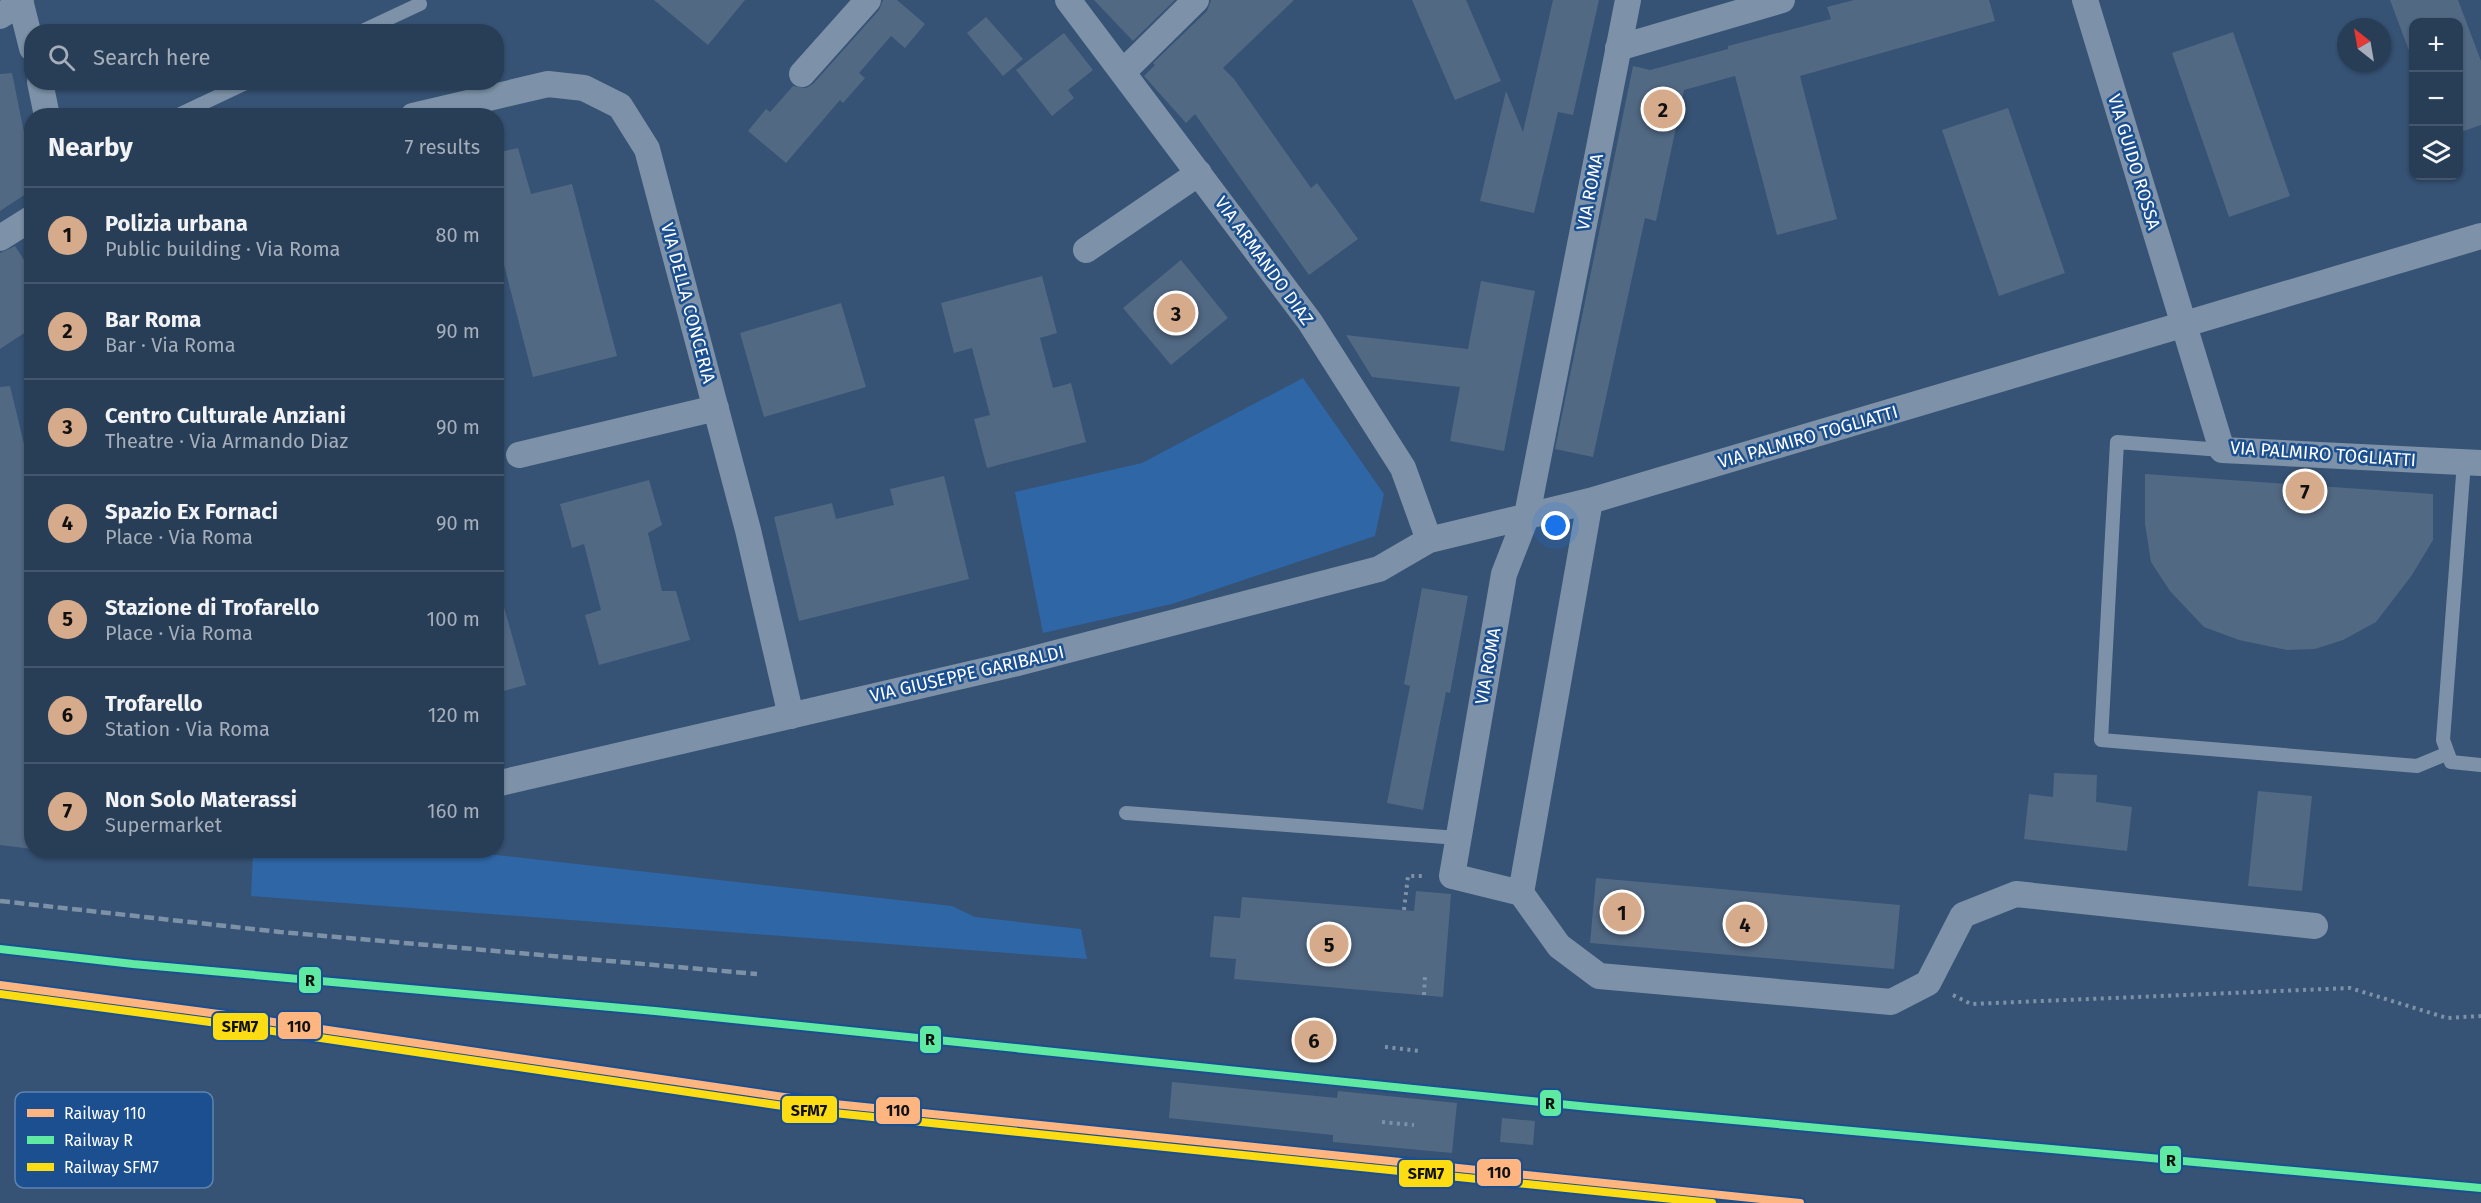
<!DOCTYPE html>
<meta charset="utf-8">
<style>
:root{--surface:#283e57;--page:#30455d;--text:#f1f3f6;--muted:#a5aeba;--line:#44576d;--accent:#d6ab8b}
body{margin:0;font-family:"Fira Sans",sans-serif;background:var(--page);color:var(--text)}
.controls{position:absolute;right:18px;top:18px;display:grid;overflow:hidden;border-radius:12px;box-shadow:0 2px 4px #0004}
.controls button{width:54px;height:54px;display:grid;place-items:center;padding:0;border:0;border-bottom:2px solid var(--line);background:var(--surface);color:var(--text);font:30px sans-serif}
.compass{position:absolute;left:2337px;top:18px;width:54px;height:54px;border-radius:50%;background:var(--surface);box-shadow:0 2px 4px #0004;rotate:329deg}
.you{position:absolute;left:1556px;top:526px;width:21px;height:21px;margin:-15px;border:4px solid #fff;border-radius:50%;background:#1a73e8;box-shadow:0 0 0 9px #1a73e833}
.badge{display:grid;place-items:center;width:39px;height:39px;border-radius:50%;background:var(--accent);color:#111;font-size:20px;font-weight:700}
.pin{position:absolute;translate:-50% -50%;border:3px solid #fff;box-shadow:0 2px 6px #0006}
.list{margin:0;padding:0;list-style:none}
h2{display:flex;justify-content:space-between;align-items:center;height:78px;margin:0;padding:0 24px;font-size:26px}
h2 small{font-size:20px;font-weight:400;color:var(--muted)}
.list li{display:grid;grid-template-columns:39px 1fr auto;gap:18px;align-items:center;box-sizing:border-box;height:96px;padding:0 24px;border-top:2px solid var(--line)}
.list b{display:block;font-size:22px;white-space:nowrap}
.list p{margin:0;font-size:20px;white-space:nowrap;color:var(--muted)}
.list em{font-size:20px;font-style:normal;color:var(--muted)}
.icon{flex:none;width:33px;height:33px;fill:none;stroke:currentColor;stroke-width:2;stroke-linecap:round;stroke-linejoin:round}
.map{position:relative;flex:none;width:2481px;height:1203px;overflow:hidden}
.search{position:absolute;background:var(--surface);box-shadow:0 2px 4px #0004;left:24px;top:24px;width:480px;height:66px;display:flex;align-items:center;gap:15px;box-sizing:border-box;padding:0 21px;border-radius:24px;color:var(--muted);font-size:22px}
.panel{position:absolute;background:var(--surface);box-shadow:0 2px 4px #0004;left:24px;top:108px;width:480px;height:750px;border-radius:24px}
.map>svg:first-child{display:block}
.green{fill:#2f66a5}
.building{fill:#526984}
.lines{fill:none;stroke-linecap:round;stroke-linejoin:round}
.path{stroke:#7d92a8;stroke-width:4;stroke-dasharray:3 4.5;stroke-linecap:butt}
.service{stroke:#7d92a8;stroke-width:14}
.minor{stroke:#7d92a8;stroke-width:26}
.rail{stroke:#7e92a7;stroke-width:4.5;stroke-dasharray:10 4.5;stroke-linecap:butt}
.rail-1-casing{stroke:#1b4f8f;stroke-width:12}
.rail-2-casing{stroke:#1b4f8f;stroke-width:12}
.rail-3-casing{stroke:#1b4f8f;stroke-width:12}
.rail-1{stroke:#ffb580;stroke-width:8}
.rail-2{stroke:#60e9a3;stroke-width:8}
.rail-3{stroke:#fcdc12;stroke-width:8}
.labels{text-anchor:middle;stroke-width:5;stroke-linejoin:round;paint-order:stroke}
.street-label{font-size:18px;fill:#fff;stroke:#1b4f8f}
.key{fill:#1b4f8f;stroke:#5f84b1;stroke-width:1.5}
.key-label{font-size:16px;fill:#fff}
.line-badge{stroke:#1b4f8f;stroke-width:2}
.pale-badge-label{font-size:16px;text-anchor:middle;font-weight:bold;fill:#111}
</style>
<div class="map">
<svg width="2481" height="1203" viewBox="0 0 2481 1203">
<rect width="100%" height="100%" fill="#365274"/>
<path class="green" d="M1303,378L1384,494L1375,536L1172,604L1043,633L1015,492L1142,463Z
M265,851H460L952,906L975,917L1081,929L1087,959L251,896L253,853Z"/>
<path class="building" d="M654,0H745L708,45Z
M883,0H897L925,24L905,48L891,36L859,73L865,78L843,103L840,100L786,163L748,131L766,109L770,112L793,86L806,88L813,84L879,10Z
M1094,0H1175L1133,41Z
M1211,0H1294L1223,68L1234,79L1311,188L1317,183L1358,239L1309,275L1195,114L1186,123L1144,76L1155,65L1153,63L1207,11Z
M1412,0H1466L1501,81L1455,100Z
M1553,0H1599L1573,115L1558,112L1534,213L1480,201L1506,91L1523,132Z
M1854,0H1989L1995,21L1800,76L1837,219L1777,235L1735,76L1684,90L1656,221L1645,218L1593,457L1555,449L1633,66L1650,70L1728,49V46L1831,19L1827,7Z
M2390,0H2458L2481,61V125L2458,133V22H2414V64Z
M986,17L1023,59L1003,76L967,33Z
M2233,32L2290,196L2229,217L2172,53Z
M1064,33L1093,70L1068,90L1074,98L1052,116L1016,70Z
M12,73L32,172V190L0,211V74Z
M2008,108L2065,273L1999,296L1942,130Z
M518,148L531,194L572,184L617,356L533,377L496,234V153Z
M15,246L32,272V328L0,349V253Z
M1181,260L1228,318L1171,365L1123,308Z
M1042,276L1057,333L1040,338L1053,388L1071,383L1086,442L987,468L974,419L990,415L972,348L954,353L941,303Z
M1481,281L1535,291L1504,451L1450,441L1460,387L1372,377L1346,335L1468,349Z
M841,303L866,387L764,417L740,333Z
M10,386L32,477V849L0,845V387Z
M2145,474L2433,494V540L2412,575L2376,622L2343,640L2315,649L2287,650L2239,640L2204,627L2170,591L2151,562L2145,524Z
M944,476L969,579L799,621L774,517L832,503L836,519L894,505L890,489Z
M649,480L662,525L648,533L662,591H676L690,640L599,665L585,615L601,610L584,544L572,548L560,504Z
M1422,588L1468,596L1450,693L1446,692L1423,810L1387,803L1410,686L1404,684Z
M504,607L526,685L496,693V608Z
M2054,773L2097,775L2096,802L2132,807L2127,851L2024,839L2029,794L2053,797Z
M2258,791L2312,796L2302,891L2248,886Z
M1596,878L1900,905L1894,969L1590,943Z
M1416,891L1451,894L1443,997L1234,979L1236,959L1210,957L1214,916L1240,918L1242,897L1414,911Z
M1172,1082L1337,1098L1338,1091L1457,1103L1452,1153L1333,1142V1135L1169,1118Z
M1502,1118L1535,1121L1533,1145L1500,1142Z"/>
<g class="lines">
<path class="path" d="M1404,910L1408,876H1424
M1424,995L1425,976
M1953,995L1971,1004L2350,988L2447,1018L2481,1016
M1385,1047L1420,1051
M1382,1122L1414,1125"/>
<path class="service" d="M360,32L420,4
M176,116L248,82
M2222,450L2117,442L2101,740L2417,766L2446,754
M2464,462L2443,740L2451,762L2481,765
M1126,813L1458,838"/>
<path class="minor" d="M20,0L32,48
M1068,0L1310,322L1403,468L1429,540
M2085,0L2222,450L2481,463
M0,16L21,3
M1618,48L1782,0
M1123,72L1196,0
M802,74L868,0
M40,82L47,116
M413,116L548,84L584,88L620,106L647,149L748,530L791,716
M0,238L32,218
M1086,250L1199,173
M519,455L716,408
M1590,501L1521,893L1452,876L1504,574L1527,515L1628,0
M496,784L1018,663L1379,569L1429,540L1590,501L2481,236
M1521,893L1559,946L1599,976L1891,1002L1928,983L1963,915L2016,894L2315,926"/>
<path class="rail" d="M0,901L280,932L757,974"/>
<defs>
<path id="rail-1" d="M0,985L226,1015L825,1103L1800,1203"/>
<path id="rail-2" d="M0,949L133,964L655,1011L1589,1107L2481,1188"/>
<path id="rail-3" d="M0,994L225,1024L824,1112L1712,1203"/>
</defs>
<use href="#rail-1" class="rail-1-casing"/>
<use href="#rail-2" class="rail-2-casing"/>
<use href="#rail-3" class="rail-3-casing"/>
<use href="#rail-1" class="rail-1"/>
<use href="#rail-2" class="rail-2"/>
<use href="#rail-3" class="rail-3"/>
</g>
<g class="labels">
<g class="street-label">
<text transform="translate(2134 162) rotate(73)" y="6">VIA GUIDO ROSSA</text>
<text transform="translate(1590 192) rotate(-79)" y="6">VIA ROMA</text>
<text transform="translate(1264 261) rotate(54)" y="6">VIA ARMANDO DIAZ</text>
<text transform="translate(688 303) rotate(75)" y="6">VIA DELLA CONCERIA</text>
<text transform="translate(1808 437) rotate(-16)" y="6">VIA PALMIRO TOGLIATTI</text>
<text transform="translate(2323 454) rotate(4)" y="6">VIA PALMIRO TOGLIATTI</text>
<text transform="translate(1488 666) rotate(-80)" y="6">VIA ROMA</text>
<text transform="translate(967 674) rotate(-13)" y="6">VIA GIUSEPPE GARIBALDI</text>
</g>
</g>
<rect x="15" y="1092" width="198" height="96" rx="9" class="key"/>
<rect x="27" y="1109" width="27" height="8" fill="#ffb580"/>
<rect x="27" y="1136" width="27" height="8" fill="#60e9a3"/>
<rect x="27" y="1163" width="27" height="8" fill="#fcdc12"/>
<g class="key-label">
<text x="64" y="1119">Railway 110</text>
<text x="64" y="1146">Railway R</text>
<text x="64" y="1173">Railway SFM7</text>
</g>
<g class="line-badge">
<rect x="298" y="966" width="24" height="28" rx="6" fill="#60e9a3"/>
<rect x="277" y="1011" width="45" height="29" rx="6" fill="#ffb580"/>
<rect x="212" y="1012" width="57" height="29" rx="6" fill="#fcdc12"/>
<rect x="919" y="1025" width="23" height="29" rx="6" fill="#60e9a3"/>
<rect x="1539" y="1089" width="23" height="28" rx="6" fill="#60e9a3"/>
<rect x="781" y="1095" width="57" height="29" rx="6" fill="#fcdc12"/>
<rect x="875" y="1096" width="46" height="29" rx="6" fill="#ffb580"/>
<rect x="2159" y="1145" width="23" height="29" rx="6" fill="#60e9a3"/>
<rect x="1476" y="1158" width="46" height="29" rx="6" fill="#ffb580"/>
<rect x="1398" y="1159" width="56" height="29" rx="6" fill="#fcdc12"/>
</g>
<g class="pale-badge-label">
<text x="310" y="986">R</text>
<text x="299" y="1032">110</text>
<text x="240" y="1032">SFM7</text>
<text x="930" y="1045">R</text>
<text x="1550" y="1109">R</text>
<text x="809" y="1116">SFM7</text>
<text x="898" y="1116">110</text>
<text x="2171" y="1166">R</text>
<text x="1499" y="1178">110</text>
<text x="1426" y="1179">SFM7</text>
</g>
</svg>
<div class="controls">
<button>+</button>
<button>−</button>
<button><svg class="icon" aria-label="layers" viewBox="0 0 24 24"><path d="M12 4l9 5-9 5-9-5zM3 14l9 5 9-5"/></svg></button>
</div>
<svg class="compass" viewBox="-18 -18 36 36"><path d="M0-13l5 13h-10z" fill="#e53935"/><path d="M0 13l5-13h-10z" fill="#a5aeba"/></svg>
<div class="you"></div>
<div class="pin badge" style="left:1622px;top:912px">1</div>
<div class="pin badge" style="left:1663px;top:109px">2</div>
<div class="pin badge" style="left:1176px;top:313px">3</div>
<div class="pin badge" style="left:1745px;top:924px">4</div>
<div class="pin badge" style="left:1329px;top:944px">5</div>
<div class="pin badge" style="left:1314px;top:1040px">6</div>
<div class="pin badge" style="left:2305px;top:491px">7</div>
<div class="search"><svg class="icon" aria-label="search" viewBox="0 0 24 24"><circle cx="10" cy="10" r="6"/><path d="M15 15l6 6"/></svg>Search here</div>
<section class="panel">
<h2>Nearby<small>7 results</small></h2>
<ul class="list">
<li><span class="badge">1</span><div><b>Polizia urbana</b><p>Public building · Via Roma</p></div><em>80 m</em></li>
<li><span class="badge">2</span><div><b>Bar Roma</b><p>Bar · Via Roma</p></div><em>90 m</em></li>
<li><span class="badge">3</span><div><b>Centro Culturale Anziani</b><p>Theatre · Via Armando Diaz</p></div><em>90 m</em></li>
<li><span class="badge">4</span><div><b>Spazio Ex Fornaci</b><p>Place · Via Roma</p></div><em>90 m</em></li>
<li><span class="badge">5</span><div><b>Stazione di Trofarello</b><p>Place · Via Roma</p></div><em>100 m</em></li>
<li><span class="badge">6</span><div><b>Trofarello</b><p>Station · Via Roma</p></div><em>120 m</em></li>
<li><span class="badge">7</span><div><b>Non Solo Materassi</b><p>Supermarket</p></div><em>160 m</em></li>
</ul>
</section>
</div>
